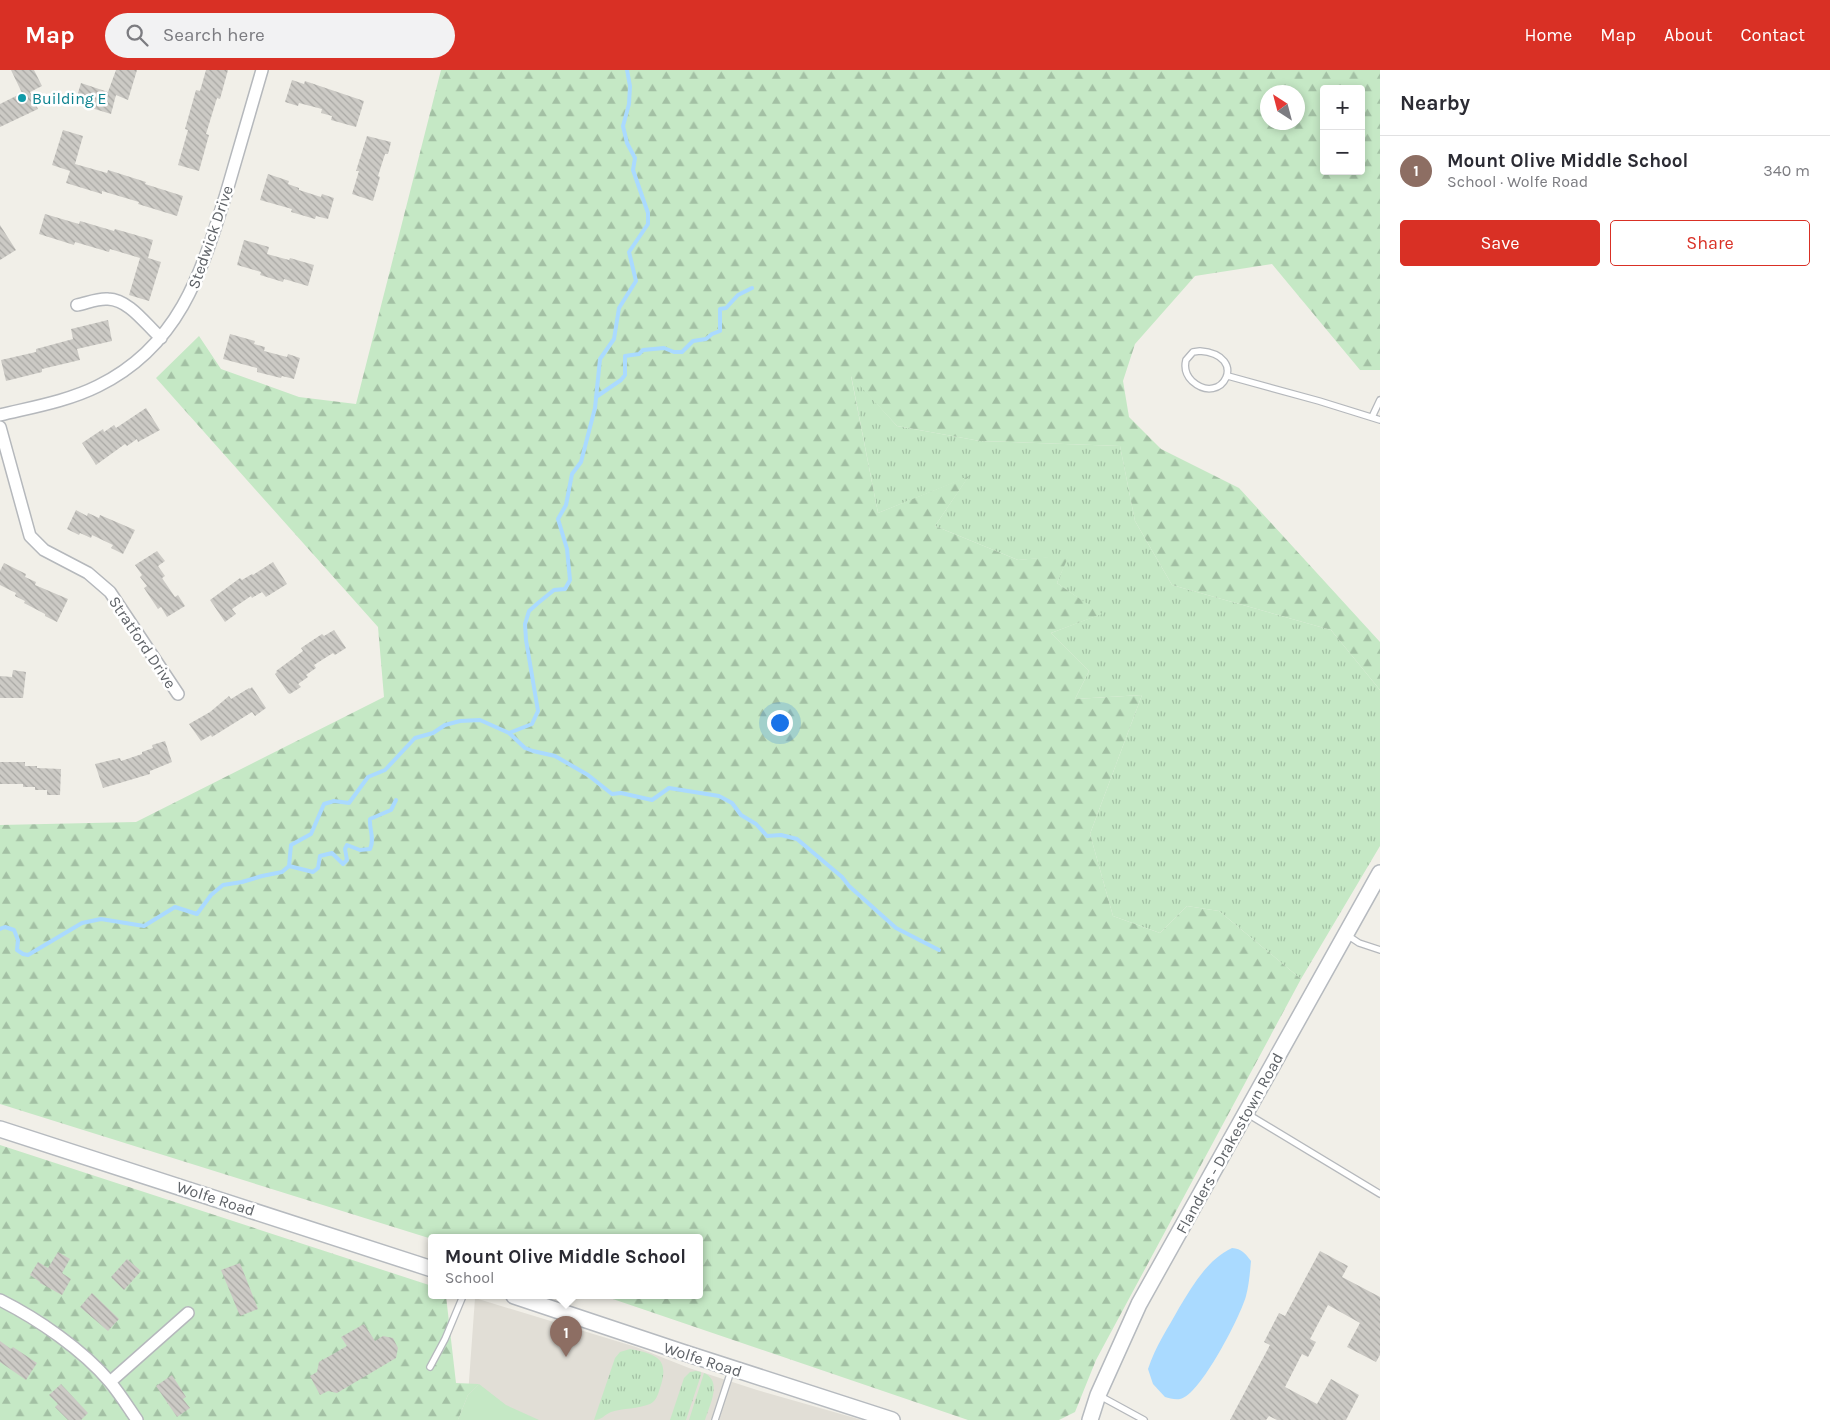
<!DOCTYPE html>
<meta charset="utf-8">
<style>
:root{--surface:#fff;--page:#f2f2f3;--text:#2b2b33;--muted:#7c7c81;--line:#e1e1e2;--accent:#d93025}
body{margin:0;font-family:Karla,sans-serif;background:var(--page);color:var(--text)}
.controls{position:absolute;right:15px;top:15px;display:grid;overflow:hidden;border-radius:5px;box-shadow:0 2px 8px #0003}
.controls button{width:45px;height:45px;display:grid;place-items:center;padding:0;border:0;border-bottom:1px solid var(--line);background:var(--surface);color:var(--text);font:25px sans-serif}
.compass{position:absolute;left:1260px;top:15px;width:45px;height:45px;border-radius:50%;background:var(--surface);box-shadow:0 2px 8px #0003;rotate:324deg}
.you{position:absolute;left:779px;top:652px;width:18px;height:18px;margin:-12px;border:4px solid #fff;border-radius:50%;background:#1a73e8;box-shadow:0 0 0 8px #1a73e833}
.badge{display:grid;place-items:center;width:32px;height:32px;border-radius:50%;background:var(--accent);color:#fff;font-size:16px;font-weight:700}
.pin{position:absolute;translate:-50% -41px;filter:drop-shadow(0 1px 2px #0008)}
.pin::after{content:'';position:absolute;top:26px;width:18px;height:15px;background:inherit;clip-path:polygon(0 0,100% 0,50% 100%)}
.popup{position:absolute;left:428px;top:1164px;width:275px;height:65px;box-sizing:border-box;display:grid;place-content:center;border-radius:5px;background:var(--surface);filter:drop-shadow(0 1px 4px #0005);font-size:16px;white-space:nowrap;color:var(--muted)}
.popup b{font-size:19px;color:var(--text)}
.popup::after{content:'';position:absolute;left:50%;top:100%;margin-left:-10px;border:10px solid transparent;border-top-color:var(--surface)}
.list{margin:0;padding:0;list-style:none}
h2{display:flex;justify-content:space-between;align-items:center;height:65px;margin:0;padding:0 20px;font-size:21px}
h2 small{font-size:16px;font-weight:400;color:var(--muted)}
.list li{display:grid;grid-template-columns:32px 1fr auto;gap:15px;align-items:center;box-sizing:border-box;height:70px;padding:0 20px;border-top:1px solid var(--line)}
.list b{display:block;font-size:19px;white-space:nowrap}
.list p{margin:0;font-size:16px;white-space:nowrap;color:var(--muted)}
.list em{font-size:16px;font-style:normal;color:var(--muted)}
.actions{display:flex;gap:10px;padding:15px 20px}
.actions a{flex:1;padding:11px 0;border:1px solid var(--accent);border-radius:5px;text-align:center;font-size:18px;color:var(--accent)}
.actions .main{background:var(--accent);color:#fff}
.icon{flex:none;width:28px;height:28px;fill:none;stroke:currentColor;stroke-width:2;stroke-linecap:round;stroke-linejoin:round}
.map{position:relative;flex:none;width:1380px;height:1350px;overflow:hidden}
header{display:flex;align-items:center;gap:30px;box-sizing:border-box;height:70px;padding:0 25px;background:var(--accent);color:#fff}
header strong{font-size:24px}
nav{display:flex;gap:28px;margin-inline-start:auto;font-size:18px}
.search{width:350px;height:45px;background:var(--page);display:flex;align-items:center;gap:12px;box-sizing:border-box;padding:0 18px;border-radius:28px;color:var(--muted);font-size:19px}
main{display:flex}
aside{flex:1;background:var(--surface)}
.map>svg:first-child{display:block}
.education{fill:#e1ded6}
.grass{fill:url(#grass-tufts)}
.forest{fill:url(#forest-firs);fill-rule:evenodd}
.pitch{fill:#c5e8c5}
.water{fill:#aadaff}
.lines{fill:none;stroke-linecap:round;stroke-linejoin:round}
.stream{stroke:#aadaff;stroke-width:4}
.building{fill:url(#building-back-hatch)}
.lane-casing{stroke:#b5b8bc;stroke-width:8}
.street-casing{stroke:#b5b8bc;stroke-width:14}
.secondary-casing{stroke:#b6babf;stroke-width:18}
.lane{stroke:#fff;stroke-width:5.5}
.street{stroke:#fff;stroke-width:11}
.secondary{stroke:#fff;stroke-width:15}
.culture-dot{fill:#0f9aa8;stroke:#fff;stroke-width:2}
.labels{text-anchor:middle;stroke-width:5;stroke-linejoin:round;paint-order:stroke}
.culture-label{font-size:16px;fill:#0d838f;stroke:#fff;text-anchor:start}
.street-label{font-size:16px;fill:#5f6368;stroke:#fff}
</style>
<header>
<strong>Map</strong>
<div class="search"><svg class="icon" aria-label="search" viewBox="0 0 24 24"><circle cx="10" cy="10" r="6"/><path d="M15 15l6 6"/></svg>Search here</div>
<nav><a>Home</a><a>Map</a><a>About</a><a>Contact</a></nav>
</header>
<main>
<div class="map">
<svg width="1380" height="1350" viewBox="0 0 1380 1350">
<defs>
<pattern id="grass-tufts" width="24" height="20" patternUnits="userSpaceOnUse" patternTransform="scale(1.25)"><rect width="24" height="20" fill="#c5e8c5"/><path d="M3 7l-1-3M5 7V3M7 7l1-3M15 17l-1-3M17 17v-4M19 17l1-3" fill="none" stroke="#a3c0a4"/></pattern>
<pattern id="forest-firs" width="22" height="20" patternUnits="userSpaceOnUse" patternTransform="scale(1.25)"><rect width="22" height="20" fill="#c5e8c5"/><path d="M5 1l3.5 6h-7zM16 11l3.5 6h-7z" fill="#a3c0a4"/></pattern>
<pattern id="building-back-hatch" width="6" height="6" patternUnits="userSpaceOnUse" patternTransform="scale(1.25)"><rect width="6" height="6" fill="#cccac5"/><path d="M-1 5l2 2M0 0l6 6M5-1l2 2" fill="none" stroke="#a9a8a4"/></pattern>
</defs>
<rect width="100%" height="100%" fill="#f1efe8"/>
<path class="education" d="M475,1228L636,1277L689,1298L757,1320L862,1350H458L468,1325Z"/>
<path class="grass" d="M851,305L897,356L980,371L1120,376L1135,451L1172,515L1331,560L1380,620V776L1301,909L1219,841L1187,836L1160,863L1113,846L1090,764L1142,625L1075,629L1089,601L1051,563L1101,544L1057,513L1068,486L1018,490L935,456L968,407L878,443Z
M630,1279C657,1284 670,1289 660,1318C658,1325 656,1331 650,1334C638,1339 623,1338 611,1342C604,1345 602,1350 594,1350L615,1288L620,1282Z
M696,1301L701,1302V1305L686,1350H670L684,1308L690,1302Z
M704,1303C723,1311 709,1336 705,1350H689Z"/>
<path class="forest" d="M441,0H1380V300H1360L1272,194L1195,206L1135,274L1123,311L1129,347L1161,379L1239,418L1380,572V620L1331,560L1172,515L1135,451L1120,376L980,371L897,356L851,306L878,443L969,406L935,456L1018,490L1069,485L1057,513L1102,544L1051,563L1089,601L1075,629L1142,625L1090,764L1113,846L1160,863L1187,836L1219,841L1301,909L1096,1290L1075,1342L1059,1350H968L604,1226H700V1168L432,1169L0,1034V755L136,752L384,627L378,557L156,308L199,266L221,299L299,327L356,334ZM1324,19H1361V101H1324ZM1268,22H1298V52H1268Z
M0,1075L432,1216V1226H446L456,1313L479,1314L468,1325L458,1350H0Z"/>
<path class="pitch" d="M479,1314L506,1335L539,1350H458L468,1325Z"/>
<path class="water" d="M1232,1178C1242,1179 1245,1183 1251,1191C1250,1202 1249,1215 1246,1226C1241,1245 1200,1326 1180,1329C1175,1330 1169,1328 1165,1327L1153,1314L1148,1299C1155,1277 1168,1258 1179,1238C1193,1215 1207,1190 1232,1178Z"/>
<g class="lines">
<path class="stream" d="M596,327L621,310L625,305V286L639,284L643,280L664,278L674,282H682L693,271L706,269L712,264L720,261V239L726,238L738,225L752,218
M509,663L525,678L533,681L555,686L588,705L612,724L621,723L652,730L669,718L719,726L732,733L741,745L756,754L767,766L781,765L797,769L842,807L849,816L896,858L939,880
M289,796L313,802L318,798L320,786L332,783L343,794L347,790L345,779L347,775L360,780L370,779C375,769 369,759 370,749L391,740L396,730
M0,859L5,857L14,860L18,870L17,880L23,884L28,885L82,853L101,849L144,856L175,837L197,844L211,825L223,815L242,812L262,806L282,802L289,796L291,775L311,764L324,734L334,731L349,733L368,707L385,700L415,668L433,663L445,655L460,651L480,650L509,663L532,654L538,641L526,570L525,554L529,541L538,533L554,520L565,519L570,510L567,479L558,449L566,435L572,404L581,392L595,338L600,289L614,269L619,238L636,211L629,182L648,154V143L633,100L635,88L627,73L623,56L629,34L630,16L627,0"/>
</g>
<path class="building" d="M11,0H34L42,16L30,22L38,39L0,57V34L22,23Z
M116,0H137L128,30L116,25L111,44L75,33L81,13L108,22Z
M206,0H228L220,29L217,28L206,64L209,65L199,101L178,95L188,60L185,59L196,20L200,21Z
M292,10L304,14L305,11L364,31L356,57L331,50L332,46L321,43L322,39L299,33L298,36L285,32Z
M63,60L83,66L75,94L107,103L108,100L146,112L145,114L183,126L177,146L138,134L139,132L102,121V124L66,113L70,101L52,95Z
M367,66L391,72L388,84H385L378,106L380,107L373,131L352,124L359,101H356Z
M268,104L289,111L288,114L299,118V120L321,127L322,124L334,128L328,149L316,146L315,149L291,142L292,139L260,130Z
M45,144L79,154L80,151L114,161L115,159L153,170L148,188L161,192L149,231L129,225L140,188L110,179L109,182L75,172L74,175L39,164Z
M0,155L16,180L0,190Z
M244,170L269,177L267,184L289,190L290,188L314,195L308,216L284,209L283,212L260,205L261,202L237,195Z
M108,250L112,271L77,279L80,290L42,299V302L6,311L1,290L36,282V279L73,269L71,259Z
M230,264L255,271L254,274L265,277L264,281L287,287L288,284L300,288L294,309L282,306L281,308L257,302V298L223,289Z
M146,338L160,360L138,372L137,369L127,376L125,374L96,395L82,373L103,359L104,362L114,355L116,358Z
M76,440L87,446L88,443L99,448L100,445L135,460L123,484L111,478L113,475L92,465L91,468L80,463L79,465L67,459Z
M157,481L165,491L158,496L165,506L162,508L175,527L178,525L185,536L167,547L161,537L158,539L144,518L147,516L140,507L142,505L135,495Z
M273,492L287,514L266,527L262,522L252,528L251,526L232,539L236,544L225,552L210,530L240,508L242,510L252,504L253,505Z
M4,493L26,504L25,507L36,512L35,515L68,529L57,552L45,546V544L24,533L25,531L15,526L16,523L0,515V501Z
M334,560L346,578L335,585L333,583L314,595L316,598L306,605L308,607L298,614L301,617L290,624L288,623L275,604L277,602L276,601L303,581L301,578L322,564L324,566Z
M13,600L26,602L23,628H0V606L12,607Z
M252,617L266,638L255,646L252,642L212,667L211,665L201,671L189,654L210,642L229,626L231,629L249,618L250,619Z
M165,671L172,692L150,701V704L103,718L95,694L120,688L121,691L142,684V682L153,678L152,675Z
M0,692H25V696H37V698L61,699L60,725H47V720H35V717H23V714H0Z
M1320,1181L1348,1196L1342,1207L1380,1227V1285L1376,1292L1347,1277L1360,1253L1328,1235L1310,1269L1316,1272L1308,1287L1302,1284L1285,1317L1317,1334L1331,1309L1359,1325L1346,1350H1277L1269,1346L1266,1350H1230L1270,1275L1264,1272L1279,1243L1285,1246Z
M58,1182L70,1189L62,1203L71,1209L62,1225L40,1213V1212L30,1205L38,1192L48,1198Z
M127,1189L141,1201L124,1220L111,1207Z
M240,1193L258,1239L240,1246L221,1200Z
M92,1223L119,1249L108,1261L80,1237Z
M364,1254L375,1271L383,1266L393,1268L398,1278L396,1288L337,1323L328,1321L320,1325L310,1306L317,1302L319,1292L347,1276L341,1267Z
M0,1271L11,1279L13,1277L37,1293L26,1310L0,1292Z
M172,1305L186,1327L183,1329L190,1338L177,1347L156,1316Z
M61,1314L88,1343L81,1350H68L55,1337L58,1334L49,1325Z"/>
<g class="lines">
<defs>
<path id="lane" d="M1200,281C1250,285 1222,338 1192,311C1186,305 1184,298 1186,290L1193,282Z
M1228,306L1319,331L1380,350
M1372,347L1380,330
M1347,865L1359,873L1380,880
M1246,1043L1380,1124
M430,1297L445,1269L463,1226
M1100,1326L1144,1350
M715,1350L732,1298"/>
<path id="street" d="M77,235C87,233 98,228 108,229C130,230 146,255 161,268
M0,345C33,337 68,331 98,316C179,276 201,204 226,124C238,83 250,41 262,0
M0,357L30,466L44,480L88,503L110,522L178,624
M0,1230C38,1249 83,1280 110,1312C120,1324 128,1337 137,1350
M110,1312L188,1243"/>
<path id="secondary" d="M0,1059L432,1199
M514,1226L682,1282L892,1350
M1090,1350L1098,1325L1139,1234L1380,803"/>
</defs>
<use href="#lane" class="lane-casing"/>
<use href="#street" class="street-casing"/>
<use href="#secondary" class="secondary-casing"/>
<use href="#lane" class="lane"/>
<use href="#street" class="street"/>
<use href="#secondary" class="secondary"/>
</g>
<circle class="culture-dot" cx="22" cy="28" r="5"/>
<g class="labels">
<g class="culture-label">
<text x="32" y="34">Building E</text>
</g>
<g class="street-label">
<text transform="translate(210 167) rotate(-71)" y="6">Stedwick Drive</text>
<text transform="translate(143 572) rotate(56)" y="6">Stratford Drive</text>
<text transform="translate(1229 1073) rotate(-61)" y="6">Flanders - Drakestown Road</text>
<text transform="translate(216 1128) rotate(18)" y="6">Wolfe Road</text>
<text transform="translate(703 1289) rotate(18)" y="6">Wolfe Road</text>
</g>
</g>
</svg>
<div class="controls">
<button>+</button>
<button>−</button>
</div>
<svg class="compass" viewBox="-18 -18 36 36"><path d="M0-13l5 13h-10z" fill="#e53935"/><path d="M0 13l5-13h-10z" fill="#7c7c81"/></svg>
<div class="you"></div>
<div class="pin badge" style="left:566px;top:1287px;background:#8d6e63">1</div>
<div class="popup"><b>Mount Olive Middle School</b>School</div>
</div>
<aside>
<h2>Nearby<small></small></h2>
<ul class="list">
<li><span class="badge" style="background:#8d6e63">1</span><div><b>Mount Olive Middle School</b><p>School · Wolfe Road</p></div><em>340 m</em></li>
</ul>
<div class="actions"><a class="main">Save</a><a>Share</a></div>
</aside>
</main>
